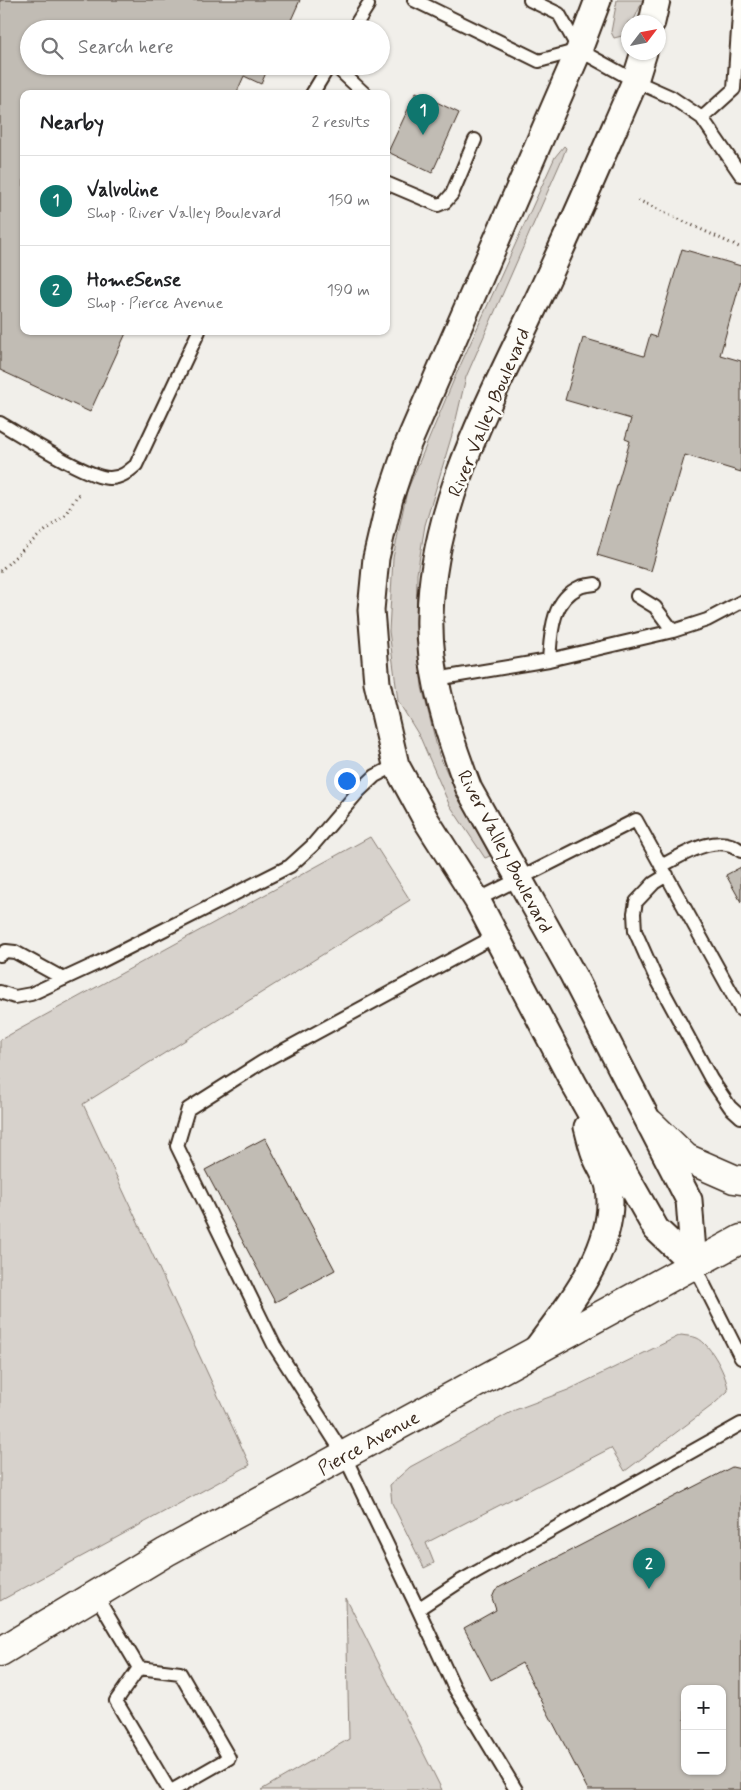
<!DOCTYPE html>
<meta charset="utf-8">
<style>
:root{--surface:#fff;--page:#f6f6f6;--text:#202124;--muted:#757577;--line:#e0e0e0;--accent:#0f766e}
body{margin:0;font-family:Mynerve,sans-serif;background:var(--page);color:var(--text)}
.controls{position:absolute;right:15px;bottom:15px;display:grid;overflow:hidden;border-radius:10px;box-shadow:0 1px 4px #0004}
.controls button{width:45px;height:45px;display:grid;place-items:center;padding:0;border:0;border-bottom:1px solid var(--line);background:var(--surface);color:var(--text);font:25px sans-serif}
.compass{position:absolute;left:621px;top:15px;width:45px;height:45px;border-radius:50%;background:var(--surface);box-shadow:0 1px 4px #0004;rotate:58deg}
.you{position:absolute;left:346px;top:780px;width:18px;height:18px;margin:-12px;border:4px solid #fff;border-radius:50%;background:#1a73e8;box-shadow:0 0 0 8px #1a73e833}
.badge{display:grid;place-items:center;width:32px;height:32px;border-radius:50%;background:var(--accent);color:#fff;font-size:16px;font-weight:700}
.pin{position:absolute;translate:-50% -41px;filter:drop-shadow(0 1px 2px #0008)}
.pin::after{content:'';position:absolute;top:26px;width:18px;height:15px;background:inherit;clip-path:polygon(0 0,100% 0,50% 100%)}
.list{margin:0;padding:0;list-style:none}
h2{display:flex;justify-content:space-between;align-items:center;height:65px;margin:0;padding:0 20px;font-size:21px}
h2 small{font-size:16px;font-weight:400;color:var(--muted)}
.list li{display:grid;grid-template-columns:32px 1fr auto;gap:15px;align-items:center;box-sizing:border-box;height:90px;padding:0 20px;border-top:1px solid var(--line)}
.list b{display:block;font-size:19px;white-space:nowrap}
.list p{margin:0;font-size:16px;white-space:nowrap;color:var(--muted)}
.list em{font-size:16px;font-style:normal;color:var(--muted)}
.icon{flex:none;width:28px;height:28px;fill:none;stroke:currentColor;stroke-width:2;stroke-linecap:round;stroke-linejoin:round}
.map{position:relative;flex:none;width:741px;height:1790px;overflow:hidden}
.search{position:absolute;background:var(--surface);box-shadow:0 1px 4px #0004;left:20px;top:20px;width:370px;height:55px;display:flex;align-items:center;gap:12px;box-sizing:border-box;padding:0 18px;border-radius:28px;color:var(--muted);font-size:19px}
.panel{position:absolute;background:var(--surface);box-shadow:0 1px 4px #0004;left:20px;top:90px;width:370px;height:245px;border-radius:10px}
.map>svg:first-child{display:block}
.green{fill:#d7d2cc;stroke:#897e75}
.building{fill:#c1bcb4;stroke:#3b2a1e;fill-rule:evenodd}
.lines{fill:none;stroke-linecap:round;stroke-linejoin:round}
.service-casing{stroke:#3b2a1e;stroke-width:16}
.minor-casing{stroke:#3b2a1e;stroke-width:29}
.tertiary-casing{stroke:#3b2a1e;stroke-width:31}
.path{stroke:#3b2a1e;stroke-width:3;stroke-dasharray:1 4;stroke-linecap:butt}
.service{stroke:#fdfcf7;stroke-width:12}
.minor{stroke:#fdfcf7;stroke-width:25}
.tertiary{stroke:#fdfcf7;stroke-width:28}
.labels{text-anchor:middle;stroke-width:5;stroke-linejoin:round;paint-order:stroke}
.street-label{font-size:19px;fill:#3b2a1e;stroke:#fdfcf7}
</style>
<div class="map">
<svg width="741" height="1790" viewBox="0 0 741 1790">
<rect width="100%" height="100%" fill="#f1efea"/>
<filter id="ink" filterUnits="userSpaceOnUse"><feTurbulence type="fractalNoise" baseFrequency=".02" numOctaves="2"/><feDisplacementMap in="SourceGraphic" scale="10" xChannelSelector="R" yChannelSelector="G"/><feConvolveMatrix kernelMatrix="1 2 1 2 8 2 1 2 1" color-interpolation-filters="sRGB"/></filter>
<g filter="url(#ink)">
<path class="green" d="M617,0H643L633,22H628V30L622,36L614,38L611,32Z
M564,146L566,148L562,159L466,377L454,428L425,525L417,574L416,630L422,687L439,755L460,800L490,856L485,858L449,804L420,737L398,701L389,631L393,558L407,491L455,377L555,157Z
M370,837L410,900L83,1104L250,1465L0,1601V1040Z
M681,1335C686,1336 693,1336 697,1338C711,1344 728,1378 728,1391L714,1404L625,1471L611,1448L426,1543L434,1563L424,1568L392,1503L390,1485L410,1467L515,1410L568,1390Z
M346,1598L442,1790H261L349,1739Z"/>
<path class="building" d="M0,0H300L287,29H29V66H269L261,84L244,76L236,94H24V331H127L90,412L0,370Z
M416,92L459,113L432,173L388,152Z
M682,249L741,266V280L720,355L741,361V472L685,455L651,571L597,555L630,441L625,439L631,419L565,400L583,338L644,356L650,335L656,337Z
M741,867V902L726,875Z
M265,1138L335,1270L275,1302L205,1170Z
M732,1467L741,1469V1790H588L522,1663L491,1680L464,1628L496,1610L492,1598L495,1591L500,1587ZM685,1689H722V1771H685Z"/>
<g class="lines">
<defs>
<path id="service" d="M414,0L539,61L579,50
M530,0L559,14L579,50L635,81L671,97L702,118L741,175
M353,29L368,5
M335,66L365,94
M312,94L329,66
M702,118L734,89L740,0
M386,183L438,205L445,202L452,194L475,140
M0,423C21,435 89,479 110,478C121,478 128,472 136,465L199,331
M637,596L655,607L673,631
M549,660C551,634 551,600 580,587C584,585 591,585 595,584
M436,679L549,660L673,631L707,620L741,602
M661,866C683,855 718,831 741,851
M667,875L654,883L636,902L634,913L635,931L654,974L711,1079L730,1107L741,1117
M477,900L636,820L741,1010
M495,936L262,1062L188,1109L177,1146L274,1345L344,1455L418,1609L454,1687L516,1790
M0,955L6,951L15,952L64,979
M0,992L15,997L31,994L100,962L290,866L312,846L358,792L375,776L396,765
M694,1265L741,1358
M95,1594L139,1668
M418,1609L459,1582L741,1424
M139,1668L180,1673L229,1758L173,1790
M139,1668L116,1701L169,1790"/>
<path id="minor" d="M598,0L579,50L408,444L390,498L376,558L371,610L377,683L396,765L426,820L477,900L575,1086L656,1229L694,1265
M652,22L657,0
M644,52L635,81C603,154 572,227 538,299C491,400 433,501 430,616C428,671 449,738 469,789L573,975L689,1200L694,1265
M534,1352C567,1307 618,1248 609,1188C608,1179 601,1169 597,1160C592,1149 590,1138 587,1127"/>
<path id="tertiary" d="M651,1124L686,1158L734,1179L741,1180
M0,1652L166,1552L741,1239"/>
</defs>
<use href="#service" class="service-casing"/>
<use href="#minor" class="minor-casing"/>
<use href="#tertiary" class="tertiary-casing"/>
<path class="path" d="M638,200L741,248
M0,571L30,543L65,515L77,496L82,493"/>
<use href="#service" class="service"/>
<use href="#minor" class="minor"/>
<use href="#tertiary" class="tertiary"/>
</g>
</g>
<g class="labels">
<g class="street-label">
<text transform="translate(488 412) rotate(-67)" y="7">River Valley Boulevard</text>
<text transform="translate(506 851) rotate(62)" y="7">River Valley Boulevard</text>
<text transform="translate(368 1442) rotate(-29)" y="7">Pierce Avenue</text>
</g>
</g>
</svg>
<div class="controls">
<button>+</button>
<button>−</button>
</div>
<svg class="compass" viewBox="-18 -18 36 36"><path d="M0-13l5 13h-10z" fill="#e53935"/><path d="M0 13l5-13h-10z" fill="#757577"/></svg>
<div class="you"></div>
<div class="pin badge" style="left:423px;top:135px">1</div>
<div class="pin badge" style="left:649px;top:1589px">2</div>
<div class="search"><svg class="icon" aria-label="search" viewBox="0 0 24 24"><circle cx="10" cy="10" r="6"/><path d="M15 15l6 6"/></svg>Search here</div>
<section class="panel">
<h2>Nearby<small>2 results</small></h2>
<ul class="list">
<li><span class="badge">1</span><div><b>Valvoline</b><p>Shop · River Valley Boulevard</p></div><em>150 m</em></li>
<li><span class="badge">2</span><div><b>HomeSense</b><p>Shop · Pierce Avenue</p></div><em>190 m</em></li>
</ul>
</section>
</div>
